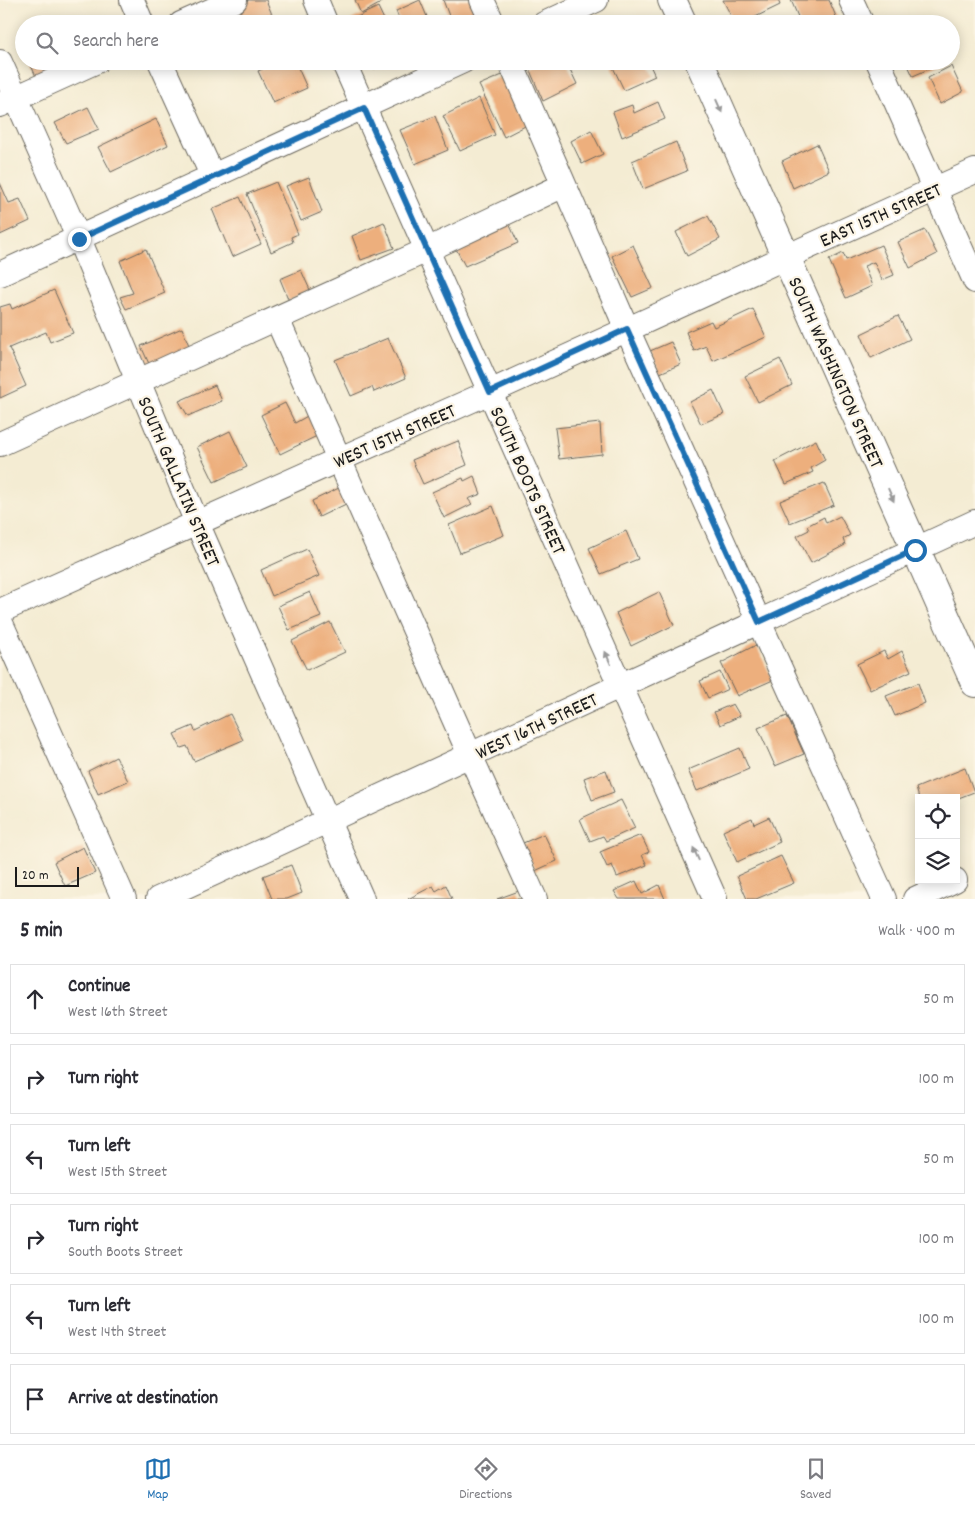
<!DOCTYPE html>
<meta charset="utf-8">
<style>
:root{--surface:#fff;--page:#f2f2f3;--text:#2b2b33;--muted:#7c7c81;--line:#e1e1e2;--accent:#1f6fb2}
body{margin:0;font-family:Dekko,sans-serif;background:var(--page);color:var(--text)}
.controls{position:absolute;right:15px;bottom:15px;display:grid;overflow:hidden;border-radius:0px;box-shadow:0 2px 12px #0003}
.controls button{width:45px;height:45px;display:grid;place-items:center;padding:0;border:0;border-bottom:1px solid var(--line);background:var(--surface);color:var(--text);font:25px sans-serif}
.scale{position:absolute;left:15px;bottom:12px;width:64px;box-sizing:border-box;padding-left:5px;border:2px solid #1c1c1c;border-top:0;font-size:14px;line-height:18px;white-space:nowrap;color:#1c1c1c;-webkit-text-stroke:4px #fcf5e5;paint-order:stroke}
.stop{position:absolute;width:15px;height:15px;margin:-11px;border:4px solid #1f6fb2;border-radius:50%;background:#fff}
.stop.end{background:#1f6fb2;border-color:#fff;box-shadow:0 1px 5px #0008}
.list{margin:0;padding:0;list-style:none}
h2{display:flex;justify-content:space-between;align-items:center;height:65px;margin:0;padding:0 20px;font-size:21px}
h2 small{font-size:16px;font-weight:400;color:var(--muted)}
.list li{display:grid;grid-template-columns:32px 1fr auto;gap:15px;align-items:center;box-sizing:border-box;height:70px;margin:0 10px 10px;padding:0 10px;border:1px solid var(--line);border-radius:0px}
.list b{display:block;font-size:19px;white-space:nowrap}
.list p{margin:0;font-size:16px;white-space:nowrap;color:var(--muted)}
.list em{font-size:16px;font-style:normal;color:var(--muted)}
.icon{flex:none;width:28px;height:28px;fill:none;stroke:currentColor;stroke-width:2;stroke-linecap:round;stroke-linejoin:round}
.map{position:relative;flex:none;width:975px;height:899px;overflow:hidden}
.search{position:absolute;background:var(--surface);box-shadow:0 2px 12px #0003;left:15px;right:15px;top:15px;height:55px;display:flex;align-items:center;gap:12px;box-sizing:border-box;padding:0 18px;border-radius:28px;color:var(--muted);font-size:19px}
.sheet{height:545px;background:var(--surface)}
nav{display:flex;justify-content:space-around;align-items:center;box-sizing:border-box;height:70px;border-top:1px solid var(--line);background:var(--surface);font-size:14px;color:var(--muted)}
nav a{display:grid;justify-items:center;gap:2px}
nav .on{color:var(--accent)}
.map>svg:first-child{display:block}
.building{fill:#edaf7d}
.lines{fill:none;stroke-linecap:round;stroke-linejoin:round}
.minor-casing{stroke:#68655c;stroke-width:26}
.major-casing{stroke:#68655c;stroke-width:30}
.minor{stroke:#fff;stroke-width:24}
.major{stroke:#fff;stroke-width:28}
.oneway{fill:#999}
.route{stroke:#1f6fb2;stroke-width:6}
.labels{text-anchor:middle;stroke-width:4.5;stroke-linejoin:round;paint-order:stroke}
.street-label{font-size:20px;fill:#1c1c1c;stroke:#fcf5e5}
</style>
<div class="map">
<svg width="975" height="899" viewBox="0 0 975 899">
<rect width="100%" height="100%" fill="#fcf5e5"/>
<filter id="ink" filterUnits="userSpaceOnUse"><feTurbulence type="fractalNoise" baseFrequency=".02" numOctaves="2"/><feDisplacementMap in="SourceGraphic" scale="10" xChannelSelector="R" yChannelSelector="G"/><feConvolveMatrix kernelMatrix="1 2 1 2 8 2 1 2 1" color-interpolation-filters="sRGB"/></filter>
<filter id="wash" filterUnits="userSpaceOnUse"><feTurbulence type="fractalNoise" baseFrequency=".0096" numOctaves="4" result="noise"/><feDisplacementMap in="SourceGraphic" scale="20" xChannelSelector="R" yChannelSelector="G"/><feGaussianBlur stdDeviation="1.12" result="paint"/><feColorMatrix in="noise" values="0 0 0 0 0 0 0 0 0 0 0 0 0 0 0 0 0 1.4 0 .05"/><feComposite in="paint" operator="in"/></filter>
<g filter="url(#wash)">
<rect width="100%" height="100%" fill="#f4ecd3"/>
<g id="blocks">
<path class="building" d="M249,0H266L273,17L257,24H226L221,11Z
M355,0H380L381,3L361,14Z
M420,0L430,24H401L396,11Z
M443,0H473L482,23L452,24Z
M723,0H778L780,5L741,24H735Z
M791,0H829L837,19L826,24H801Z
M378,7L386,24H353L351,20Z
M29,61H85L39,83Z
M279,61H295L307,88L273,103L258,71Z
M371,61H392L374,69Z
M544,61H566L577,84L543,101L529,68Z
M610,61H648L655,76L624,90Z
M906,61H947L913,76Z
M951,66L963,92L940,104L928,78Z
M507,73L531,123L504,137L479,85Z
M479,98L495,135L460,151L443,116Z
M658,102L665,119L622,137L613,112L632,105L634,113Z
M88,107L99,129L66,143L55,123Z
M435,116L448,150L415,164L400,130Z
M156,119L168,145L111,172L98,147Z
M591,130L603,154L582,164L571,141Z
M676,142L687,171L643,189L632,161Z
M817,144L829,171L793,188L782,161Z
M309,177L322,212L301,221L286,186Z
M276,182L298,234L291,237L293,242L271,252L247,194Z
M0,183L9,203L20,199L30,221L0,235Z
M240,197L261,244L232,257L212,209Z
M708,216L720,239L687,256L676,232Z
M507,219L518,243L465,266L454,245Z
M384,222L394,248L361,260L352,236Z
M925,230L937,254L910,268L898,242Z
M633,245L653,288L632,297L612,256Z
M881,245L894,275L882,280L874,262L864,266L872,286L846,298L829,260L843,253L846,260Z
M146,249L165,293L126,309L120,297L133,293L120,261Z
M301,270L310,290L289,301L280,279Z
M54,290L73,333L50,342L46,332L9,348L26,386L0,398V307L10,304L12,309Z
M753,309L766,337L713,361L706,346L694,351L686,332L711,321L714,327Z
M898,316L910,339L871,358L861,334Z
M182,328L190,348L150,366L141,346Z
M388,338L406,378L374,392L372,387L351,396L335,360Z
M671,342L681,364L660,373L650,351Z
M780,359L792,385L758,402L745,376Z
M215,385L222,401L188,416L179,401Z
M713,390L724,414L701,424L690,402Z
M285,403L295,423L309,415L319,435L280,454L261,415Z
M600,423L602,454L559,459L555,428Z
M230,431L247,467L214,482L197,447Z
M816,440L825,460L811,468L813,472L786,484L775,461Z
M458,441L467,465L423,484L412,460Z
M474,476L481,494L468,499L472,504L444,518L432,492L463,478L464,481Z
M824,483L834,505L790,523L780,501Z
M341,487L348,503L319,517L312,501Z
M493,506L504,535L460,553L449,525Z
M840,516L850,535L843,539L845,545L811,563L797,536L809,530L807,526L824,517L826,523Z
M626,531L638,559L601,574L589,548Z
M307,549L319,576L272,596L261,570Z
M310,592L321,617L289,630L278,606Z
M659,592L674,625L631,646L616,613Z
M330,622L345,652L307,670L292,641Z
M756,645L773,680L737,696L721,663Z
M884,651L888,659L902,651L911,671L870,690L857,664Z
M720,672L728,689L708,698L700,681Z
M918,683L925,703L895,716L886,696Z
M733,704L740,716L720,725L714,712Z
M230,714L243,740L194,761L187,746L181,748L174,734L193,726L195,731Z
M787,716L804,754L775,766L758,728Z
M740,748L749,769L697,791L688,770Z
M116,757L128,781L98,794L88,771Z
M965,768L974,792L956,799V798H919L916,788Z
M606,770L614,792L592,800L584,778Z
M621,800L635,828L606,841L603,836L590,841L580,819Z
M769,817L780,842L737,862L723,831L752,818L754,824Z
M544,834L557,861L535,871L523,843Z
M641,835L649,852L642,855L647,865L617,877L612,865L607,867L600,852Z
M83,847L95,873L65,886L54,862Z
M781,856L794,883L756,899H747L737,876Z
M291,865L302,893L287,899H272L263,876Z
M636,881L642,894L659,885L665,899H619L614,891Z
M446,885L452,899H408L433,886L436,891Z
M519,891L523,899H497Z"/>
</g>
</g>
<g filter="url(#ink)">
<use href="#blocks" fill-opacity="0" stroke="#68655c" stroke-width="1"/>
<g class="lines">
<defs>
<path id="minor" d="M132,0L142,24
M316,0L326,24
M482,0L493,24
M851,0L862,24
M181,24L235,0
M544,24L596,0
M160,61L213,177
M343,61L715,899
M510,61L627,329L884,899
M878,61L975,281
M0,62L79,239L197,523L362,899
M0,105L97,61
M0,274L463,61
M277,319L470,755L535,899
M0,444L427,250L564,185
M0,611L490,392L975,171
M0,621L124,899
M158,899L975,522
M915,899L955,880"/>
<path id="major" d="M672,0L683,24
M699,61L975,683"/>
</defs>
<use href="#minor" class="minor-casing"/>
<use href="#major" class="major-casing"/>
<use href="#minor" class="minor"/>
<use href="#major" class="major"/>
</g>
<defs><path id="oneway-solid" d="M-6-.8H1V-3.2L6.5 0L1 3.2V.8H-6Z" transform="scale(1.25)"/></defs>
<g class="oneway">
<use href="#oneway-solid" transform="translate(719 106) rotate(66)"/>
<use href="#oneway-solid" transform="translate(891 495) rotate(66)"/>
<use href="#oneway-solid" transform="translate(608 658) rotate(-114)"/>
<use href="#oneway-solid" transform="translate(696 854) rotate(-114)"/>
</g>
</g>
<g class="lines" filter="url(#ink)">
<path class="route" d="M79,239L364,108L490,392L627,329L759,622L915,550"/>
</g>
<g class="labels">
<g class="street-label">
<text transform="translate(880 214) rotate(-24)" y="7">EAST 15TH STREET</text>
<text transform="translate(837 372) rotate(66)" y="7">SOUTH WASHINGTON STREET</text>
<text transform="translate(394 435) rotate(-24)" y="7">WEST 15TH STREET</text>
<text transform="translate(529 480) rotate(66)" y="7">SOUTH BOOTS STREET</text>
<text transform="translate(180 481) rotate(67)" y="7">SOUTH GALLATIN STREET</text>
<text transform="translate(536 725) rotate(-25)" y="7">WEST 16TH STREET</text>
</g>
</g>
</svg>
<div class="controls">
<button><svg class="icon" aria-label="locate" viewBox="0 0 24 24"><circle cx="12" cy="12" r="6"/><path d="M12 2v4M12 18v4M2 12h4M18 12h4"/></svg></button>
<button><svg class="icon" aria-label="layers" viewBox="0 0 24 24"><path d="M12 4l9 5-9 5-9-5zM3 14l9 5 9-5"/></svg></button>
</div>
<div class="scale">20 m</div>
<div class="stop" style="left:915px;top:550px"></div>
<div class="stop end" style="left:79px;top:239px"></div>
<div class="search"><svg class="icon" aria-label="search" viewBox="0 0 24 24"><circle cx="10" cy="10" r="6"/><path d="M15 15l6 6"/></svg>Search here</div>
</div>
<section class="sheet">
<h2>5 min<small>Walk · 400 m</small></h2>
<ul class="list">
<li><svg class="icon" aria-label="ahead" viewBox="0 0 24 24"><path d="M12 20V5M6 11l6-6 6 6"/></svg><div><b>Continue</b><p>West 16th Street</p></div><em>50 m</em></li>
<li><svg class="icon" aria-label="right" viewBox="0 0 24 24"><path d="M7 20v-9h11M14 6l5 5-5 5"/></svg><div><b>Turn right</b></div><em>100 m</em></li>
<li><svg class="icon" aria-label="left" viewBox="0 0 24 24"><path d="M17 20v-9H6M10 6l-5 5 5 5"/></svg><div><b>Turn left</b><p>West 15th Street</p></div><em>50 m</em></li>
<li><svg class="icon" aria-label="right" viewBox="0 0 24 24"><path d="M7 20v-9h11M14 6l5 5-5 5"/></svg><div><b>Turn right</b><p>South Boots Street</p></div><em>100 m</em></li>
<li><svg class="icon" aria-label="left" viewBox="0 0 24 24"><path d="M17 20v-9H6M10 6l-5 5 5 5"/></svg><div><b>Turn left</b><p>West 14th Street</p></div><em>100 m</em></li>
<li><svg class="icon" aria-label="arrive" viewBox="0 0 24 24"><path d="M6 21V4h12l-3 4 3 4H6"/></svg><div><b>Arrive at destination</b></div></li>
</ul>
</section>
<nav>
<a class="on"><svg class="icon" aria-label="map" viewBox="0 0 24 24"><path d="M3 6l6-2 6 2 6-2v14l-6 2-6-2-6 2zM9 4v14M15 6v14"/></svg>Map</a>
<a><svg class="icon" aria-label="directions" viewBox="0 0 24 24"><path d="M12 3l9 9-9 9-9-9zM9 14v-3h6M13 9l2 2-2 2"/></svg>Directions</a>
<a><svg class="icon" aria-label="saved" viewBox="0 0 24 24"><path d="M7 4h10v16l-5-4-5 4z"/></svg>Saved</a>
</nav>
